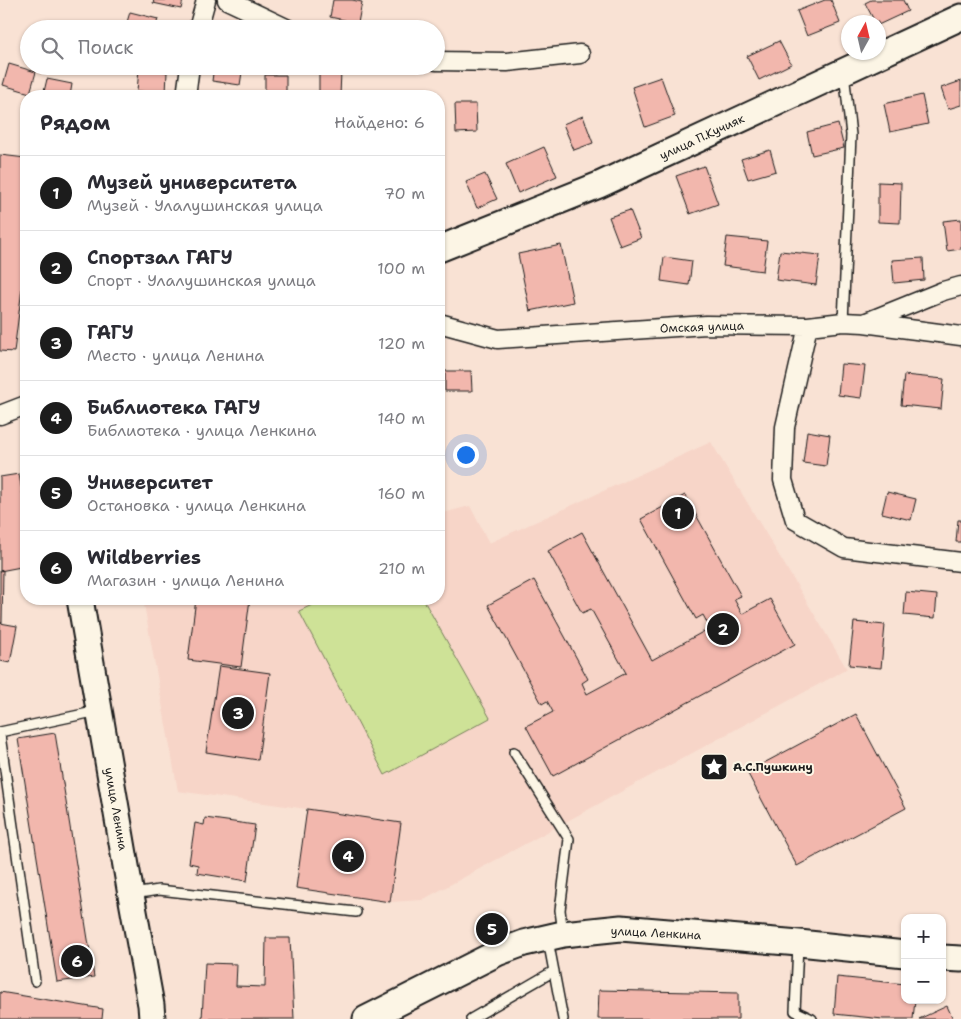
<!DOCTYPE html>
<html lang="ru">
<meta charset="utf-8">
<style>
:root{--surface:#fff;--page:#f7f7f7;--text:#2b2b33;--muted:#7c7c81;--line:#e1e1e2;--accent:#1c1c1c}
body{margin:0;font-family:"Shantell Sans",sans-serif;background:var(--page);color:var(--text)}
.controls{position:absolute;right:15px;bottom:15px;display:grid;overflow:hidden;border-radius:10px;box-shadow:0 1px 4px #0004}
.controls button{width:45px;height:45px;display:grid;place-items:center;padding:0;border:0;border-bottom:1px solid var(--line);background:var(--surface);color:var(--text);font:25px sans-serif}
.compass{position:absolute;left:841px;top:15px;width:45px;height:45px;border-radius:50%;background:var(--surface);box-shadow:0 1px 4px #0004;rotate:8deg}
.you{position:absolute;left:465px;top:454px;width:18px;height:18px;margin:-12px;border:4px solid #fff;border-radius:50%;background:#1a73e8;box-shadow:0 0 0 8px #1a73e833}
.badge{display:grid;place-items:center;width:32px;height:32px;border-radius:50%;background:var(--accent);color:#fff;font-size:16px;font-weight:700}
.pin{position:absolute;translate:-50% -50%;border:2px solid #fff;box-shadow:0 1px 5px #0006}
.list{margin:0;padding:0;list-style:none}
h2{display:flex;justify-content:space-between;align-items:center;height:65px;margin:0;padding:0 20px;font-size:21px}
h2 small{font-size:16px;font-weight:400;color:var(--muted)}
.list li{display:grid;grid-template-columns:32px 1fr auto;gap:15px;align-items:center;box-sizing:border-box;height:75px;padding:0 20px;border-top:1px solid var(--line)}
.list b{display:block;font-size:19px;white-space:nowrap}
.list p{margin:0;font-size:16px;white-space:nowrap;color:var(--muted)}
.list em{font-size:16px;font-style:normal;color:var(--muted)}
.icon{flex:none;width:28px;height:28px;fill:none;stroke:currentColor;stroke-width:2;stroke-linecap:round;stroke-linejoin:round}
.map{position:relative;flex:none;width:961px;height:1019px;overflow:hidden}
.search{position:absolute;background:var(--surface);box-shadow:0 1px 4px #0004;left:20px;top:20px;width:425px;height:55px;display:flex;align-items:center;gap:12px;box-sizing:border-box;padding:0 18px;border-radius:28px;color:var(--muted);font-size:19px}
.panel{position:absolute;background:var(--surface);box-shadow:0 1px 4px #0004;left:20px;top:90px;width:425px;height:515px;border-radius:20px}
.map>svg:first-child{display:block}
.built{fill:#f7d5c8}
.green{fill:#cee297;stroke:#757f5a}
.building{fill:#f2b7ad;stroke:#1c1c1c}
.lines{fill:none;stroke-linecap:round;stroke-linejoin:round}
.lane-casing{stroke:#1c1c1c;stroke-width:12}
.street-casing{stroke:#1c1c1c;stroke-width:21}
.secondary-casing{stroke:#1c1c1c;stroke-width:29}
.lane{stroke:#fcf5e5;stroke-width:9}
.street{stroke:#fcf5e5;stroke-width:18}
.secondary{stroke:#fcf5e5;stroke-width:25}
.labels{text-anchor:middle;stroke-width:4;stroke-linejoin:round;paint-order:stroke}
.street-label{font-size:12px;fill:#1c1c1c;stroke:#fcf5e5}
.poi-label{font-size:12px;font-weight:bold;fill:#1c1c1c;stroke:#fcf5e5;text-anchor:start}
</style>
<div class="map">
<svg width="961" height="1019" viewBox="0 0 961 1019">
<rect width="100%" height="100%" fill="#f9e2d4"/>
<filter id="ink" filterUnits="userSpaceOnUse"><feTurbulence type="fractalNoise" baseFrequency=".02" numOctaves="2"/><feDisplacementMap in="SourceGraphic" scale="10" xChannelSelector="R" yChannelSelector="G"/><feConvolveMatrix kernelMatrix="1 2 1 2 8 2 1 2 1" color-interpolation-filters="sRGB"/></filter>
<g filter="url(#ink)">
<path class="built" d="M711,442L847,669L422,900L390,902L296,888L307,809L178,791L143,599H439V514L470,506L489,543Z"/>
<path class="green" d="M325,599H423L490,718L385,775L299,611Z"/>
<path class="building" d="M154,0H183L181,9L153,3Z
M333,0H352L362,2L358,23L330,17Z
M825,0H831L840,23L807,36L797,11Z
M871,0H903L908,11L878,25V22H875L865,3Z
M130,12L158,19L155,29H125Z
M779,41L791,64L759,80L747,56Z
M9,64L36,72L30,93L3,85Z
M214,66H243L240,85L212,81Z
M139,69L167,72L166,93L137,91Z
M319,71H341L340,96H319Z
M265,75H286V96H265Z
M661,77L675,116L645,127L632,87Z
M47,79L72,84L70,96H43Z
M961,81V105L948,109L941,88Z
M922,95L928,124L890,132L884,104Z
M455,104H476L477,132L456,133Z
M583,116L593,143L574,150L563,124Z
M838,124L844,148L812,155L807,132Z
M544,147L557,176L518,193L506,164Z
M770,150L776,171L748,179L741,159Z
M0,155L26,158V257L14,352L0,351Z
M704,166L718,204L690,214L676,176Z
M485,174L497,199L477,208L466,182Z
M878,182L901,183L900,223L878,222Z
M630,210L641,238L620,246L609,217Z
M961,219V249L947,251L943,221Z
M727,237L767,241L763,271L723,266Z
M561,245L573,302L530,311L518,254Z
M780,251L820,255L816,285L776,280Z
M664,257L692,261L689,285L661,281Z
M923,258L924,280L894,283L892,260Z
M841,364L865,366L861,398L838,395Z
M445,371H471L472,391H445Z
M904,375L944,379L941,409L901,405Z
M807,431L830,435L826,466L803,463Z
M19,474L26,514V566L0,571V477Z
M887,492L916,499L911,520L882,513Z
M685,495L741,596L734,599L742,614L770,599L795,644L553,776L526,726L553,712L547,701L542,704L488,605L534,580L588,679L582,683L587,694L626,673L591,609L582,613L548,551L582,532L652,660L710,628L703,615L696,619L641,519Z
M958,520H961V542H956Z
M3,570L2,623H0V571Z
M906,592L937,595L935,618L904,615Z
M196,599H250L241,667L188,660Z
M854,622L885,625L881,668L849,665Z
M0,623L17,626L10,663L0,661Z
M219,666L270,673L258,760L206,752Z
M856,714L906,808L797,866L747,772Z
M55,733L94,977L57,982L18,739Z
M307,809L401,823L390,902L296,888Z
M205,818L255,825L247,881L197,873L198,865L189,863L195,823L204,825Z
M266,938H290L294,1019H202L205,963L237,964L236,986L265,987Z
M837,977L905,984V1000H915L913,1019H883L834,1014Z
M599,990L738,993V1019H598Z
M0,992L103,1009L102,1019H0Z
M947,1006L953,1019H919Z"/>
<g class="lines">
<defs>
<path id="lane" d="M843,322L851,135L844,73
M0,732L98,711
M0,735L35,981
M514,752L569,839L560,910L563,933
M133,894L159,890L356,912
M548,940L563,1019
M798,945L795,1011L812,1019
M471,1019L554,971"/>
<path id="street" d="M227,0L288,29
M198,29L206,0
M436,61L507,62L580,54
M186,96L190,66
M439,323L498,339L706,325L808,326L843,322L864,323L943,291L961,286
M864,323L961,336
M808,326L785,427L783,480L795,520L844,548L961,562
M0,415L26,405"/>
<path id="secondary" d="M439,249L599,185L961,17
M80,599L131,895L151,1005L152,1019
M942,958L961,959
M366,1019L497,953L524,943L563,934L621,928L799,943L905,954"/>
</defs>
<use href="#lane" class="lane-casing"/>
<use href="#street" class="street-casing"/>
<use href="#secondary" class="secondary-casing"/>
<use href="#lane" class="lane"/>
<use href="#street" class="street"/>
<use href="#secondary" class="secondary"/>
</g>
</g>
<defs>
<symbol id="sight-square" viewBox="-11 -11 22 22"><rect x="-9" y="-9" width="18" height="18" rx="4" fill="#1c1c1c" stroke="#fcf5e5"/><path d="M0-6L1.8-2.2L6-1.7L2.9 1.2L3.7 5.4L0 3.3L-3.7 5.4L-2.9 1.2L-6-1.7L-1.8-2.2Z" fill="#fff"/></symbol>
</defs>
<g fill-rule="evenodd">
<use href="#sight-square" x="698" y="751" width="32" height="32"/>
</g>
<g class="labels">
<g class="street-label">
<text transform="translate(702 137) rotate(-25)" y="4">улица П.Кучияк</text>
<text transform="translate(702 327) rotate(-2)" y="4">Омская улица</text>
<text transform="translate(116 809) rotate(80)" y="4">улица Ленина</text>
<text transform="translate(656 933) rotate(3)" y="4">улица Ленкина</text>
</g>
<g class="poi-label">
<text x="733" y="771">А.С.Пушкину</text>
</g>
</g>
</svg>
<div class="controls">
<button>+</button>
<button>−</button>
</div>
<svg class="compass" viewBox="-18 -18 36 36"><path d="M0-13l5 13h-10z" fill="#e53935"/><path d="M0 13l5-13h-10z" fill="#7c7c81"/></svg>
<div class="you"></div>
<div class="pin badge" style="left:678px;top:513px">1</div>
<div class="pin badge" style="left:723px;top:629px">2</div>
<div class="pin badge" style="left:238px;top:713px">3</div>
<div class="pin badge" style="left:348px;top:856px">4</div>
<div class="pin badge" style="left:492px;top:929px">5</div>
<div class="pin badge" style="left:77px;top:961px">6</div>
<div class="search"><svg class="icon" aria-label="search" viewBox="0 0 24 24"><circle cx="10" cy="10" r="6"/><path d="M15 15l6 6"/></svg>Поиск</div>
<section class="panel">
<h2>Рядом<small>Найдено: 6</small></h2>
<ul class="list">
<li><span class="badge">1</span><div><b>Музей университета</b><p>Музей · Улалушинская улица</p></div><em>70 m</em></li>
<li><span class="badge">2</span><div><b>Спортзал ГАГУ</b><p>Спорт · Улалушинская улица</p></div><em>100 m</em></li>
<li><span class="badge">3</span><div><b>ГАГУ</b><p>Место · улица Ленина</p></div><em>120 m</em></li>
<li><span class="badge">4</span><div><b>Библиотека ГАГУ</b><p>Библиотека · улица Ленкина</p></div><em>140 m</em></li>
<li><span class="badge">5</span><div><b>Университет</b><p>Остановка · улица Ленкина</p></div><em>160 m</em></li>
<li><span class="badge">6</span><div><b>Wildberries</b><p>Магазин · улица Ленина</p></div><em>210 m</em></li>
</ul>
</section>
</div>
